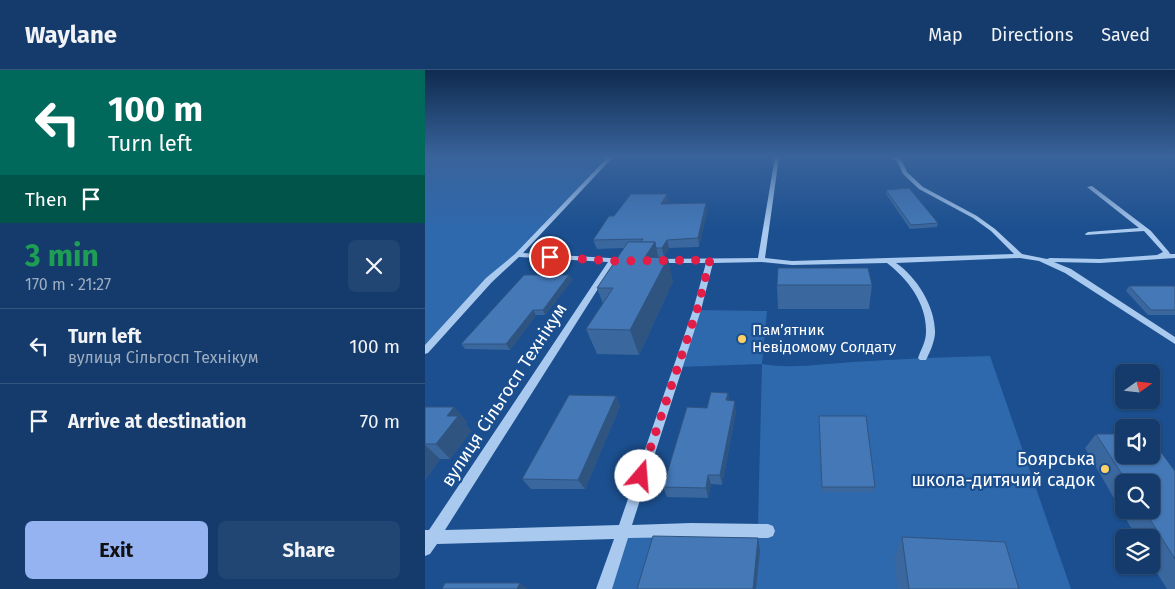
<!DOCTYPE html>
<html lang="en">
<head>
<meta charset="utf-8">
<style>
	:root { --surface:#143b6b; --page:#214673; --text:#f1f3f6; --muted:#9dadc1; --line:#33557e; --accent:#95b2f1 }
	body { margin:0; font-family:"Fira Sans",sans-serif; background:var(--page); color:var(--text); height:100vh; display:flex; flex-direction:column; font-size:19px; white-space:nowrap }
	* { box-sizing:border-box; margin:0 }
	p { font-size:16px; color:var(--muted) }
	.icon { flex:none; width:28px; height:28px; fill:none; stroke:currentColor; stroke-width:2; stroke-linecap:round; stroke-linejoin:round }
	.map { position:relative; flex:1; overflow:hidden }
	.sheet { display:flex; flex-direction:column; background:var(--surface); width:425px }
	.sheet>* { flex:none }
	.banner { background:#00695c; color:#fff; overflow:hidden }
	.needle { width:32px; rotate:75deg }
	.tools { position:absolute; left:690px; top:294px; display:grid; gap:10px }
	.tools a { display:grid; place-items:center; width:45px; height:45px; border-radius:8px; background:var(--surface); box-shadow:0 1px 4px #0004,0 0 0 1px var(--line); font-size:25px }
	.pin { position:absolute; display:grid; place-items:center; width:42px; height:42px; color:#fff; margin:-21px; border:2px solid #fff; border-radius:50%; box-shadow:0 1px 5px #0007 }
	.me { position:absolute; width:55px; margin:-28px; rotate:18deg; stroke-linejoin:round; filter:drop-shadow(0 0 4px #0008) }
	.turn { display:flex; align-items:center; gap:18px; height:105px; padding:0 25px; font-size:22px }
	.turn .icon { width:65px; height:65px; stroke-width:2.5 }
	.turn b { display:block; font-size:35px; line-height:42px }
	.then { display:flex; align-items:center; height:48px; padding:0 25px; background:#0003; gap:10px; font-size:19px }
	.round { display:grid; place-items:center; flex:none; width:52px; height:52px; border-radius:8px; background:var(--page) }
	.overview { display:flex; align-items:center; justify-content:space-between; height:85px; padding:0 25px }
	h1 { font-size:30px; font-weight:700; line-height:38px; color:#1e9e55 }
	.primary-button { display:flex; gap:10px; margin-top:auto; padding:10px 25px }
	.primary-button a { flex:1; height:58px; border-radius:8px; background:var(--accent); color:#111; font-size:20px; font-weight:700; line-height:58px; text-align:center }
	.primary-button a+a { background:var(--page); color:var(--text) }
	ul { padding:0; list-style:none }
	li { display:flex; align-items:center; gap:15px; height:75px; padding:0 25px; border-top:1px solid var(--line) }
	li div { flex:1 }
	li b { display:block; font-size:19px }
	li em { font-style:normal }
	header { display:flex; align-items:center; gap:30px; box-sizing:border-box; height:70px; padding:0 25px; background:var(--surface); border-bottom:1px solid var(--line) }
	header strong { font-size:24px }
	nav { display:flex; gap:28px; margin-inline-start:auto; font-size:18px }
	main { display:flex; flex:1; min-height:0 }
	.map>svg:first-child { display:block }
	.green { fill:#2e69ad }
	.lines { fill:none; stroke-linecap:round; stroke-linejoin:round }
	.minor { fill:#a9c9ee; fill-rule:evenodd }
	.wall { fill:#3a679d; fill-rule:evenodd }
	.shaded-wall { fill:#305480 }
	.building { fill:#4478b7; stroke:#305480 }
	.route { stroke:#e11d48; stroke-width:9; stroke-dasharray:0 16.2 }
	.poi-dot { fill:#ffd166; stroke:#1b4f8f; stroke-width:2 }
	.labels { text-anchor:middle; stroke-width:4.5; stroke-linejoin:round; paint-order:stroke }
	.poi-label { font-size:15px; fill:#fff; stroke:#1b4f8f; text-anchor:start }
	.near-street-label { font-size:18px; fill:#fff; stroke:#1b4f8f }
	.near-poi-label { font-size:18px; fill:#fff; stroke:#1b4f8f; text-anchor:end }
</style>
</head>
<body>
<header>
<strong>Waylane</strong>
<nav><a>Map</a><a>Directions</a><a>Saved</a></nav>
</header>
<main>
<section class="sheet">
<div class="banner">
<div class="turn"><svg class="icon" aria-label="left" viewBox="0 0 24 24"><path d="M17 20v-9H6M10 6l-5 5 5 5"/></svg><div><b>100 m</b>Turn left</div></div>
<div class="then">Then<svg class="icon" aria-label="arrive" viewBox="0 0 24 24"><path d="M6 21V4h12l-3 4 3 4H6"/></svg></div>
</div>
<div class="overview"><div><h1>3 min</h1><p>170 m · 21:27</p></div><a class="round"><svg class="icon" aria-label="close" viewBox="0 0 24 24"><path d="M6 6l12 12M18 6L6 18"/></svg></a></div>
<ul>
<li><svg class="icon" aria-label="left" viewBox="0 0 24 24"><path d="M17 20v-9H6M10 6l-5 5 5 5"/></svg><div><b>Turn left</b><p>вулиця Сільгосп Технікум</p></div><em>100 m</em></li>
<li><svg class="icon" aria-label="arrive" viewBox="0 0 24 24"><path d="M6 21V4h12l-3 4 3 4H6"/></svg><div><b>Arrive at destination</b></div><em>70 m</em></li>
</ul>
<div class="primary-button"><a>Exit</a><a>Share</a></div>
</section>
<div class="map">
<svg width="750" height="519" viewBox="0 0 750 519">
	<rect width="100%" height="100%" fill="#1b4f8f"/>
	<g class="green">
		<polygon points="0,87 186,87 0,282"/>
		<path d="M 272,240 L 342,241 L 337,294 C 368,299 397,294 428,292 C 473,289 519,287 565,286 L 646,519 L 179,519 L 197,463 L 333,455 L 337,294 L 252,297 Z"/>
	</g>
	<g class="lines">
		<path class="minor" d="M 183,87 L 188,87 L 98,183 L 202,189 L 206,191 L 202,193 L 190,192 L 20,460 L 194,455 L 268,240 L 281,193 L 232,193 L 228,191 L 232,189 L 333,188 L 350,87 L 354,87 L 340,188 L 367,191 L 589,184 L 566,161 L 548,148 L 494,119 L 478,104 L 473,93 L 467,87 L 472,87 L 477,91 L 482,102 L 498,117 L 552,146 L 570,159 L 597,184 L 622,189 L 625,188 L 675,189 L 732,185 L 738,182 L 719,161 L 661,165 L 660,164 L 663,162 L 714,158 L 662,117 L 667,116 L 726,161 L 744,182 L 745,184 L 750,184 L 750,188 L 675,193 L 629,192 L 646,199 L 750,267 L 750,274 L 640,203 L 614,191 L 595,188 L 471,193 C 492,207 511,238 510,264 C 509,273 505,282 501,290 L 495,290 L 493,288 C 496,279 501,272 501,262 C 502,234 483,209 462,193 L 367,195 L 336,192 L 288,193 L 276,240 L 207,455 L 266,453 L 343,454 L 348,456 L 350,461 L 348,466 L 343,468 L 266,467 L 203,468 L 187,519 L 171,519 L 189,469 L 12,474 L 5,484 L 0,486 L 0,460 L 4,460 L 183,192 L 94,187 L 67,212 L 3,283 L 0,284 L 0,275 L 61,208 L 90,184 Z"/>
	</g>
	<g class="wall">
		<polygon points="461,120 513,153 512,157 485,159 461,124"/>
		<polygon points="244,131 242,134 282,141 274,177 244,178 239,187 233,187 248,211 214,285 172,284 161,259 178,234 172,218 199,178 172,179 168,170 189,146"/>
		<polygon points="144,205 147,210 120,245 111,245 85,280 40,279 36,274"/>
		<polygon points="352,215 447,215 444,239 353,239"/>
		<polygon points="704,216 750,216 750,245 723,245 701,221"/>
		<polygon points="303,323 304,331 311,341 297,415 286,414 283,428 242,427 238,417 282,338"/>
		<polygon points="191,326 195,336 160,419 106,419 97,409"/>
		<polygon points="0,337 29,337 42,352 40,354 46,361 25,389 15,389 0,410"/>
		<polygon points="394,346 450,417 449,422 396,422"/>
		<path d="M 671,364 L 750,401 L 750,519 L 742,519 L 726,493 L 726,468 L 712,468 L 660,378 ZM 699,412 L 726,412 L 726,440 L 699,440 Z"/>
		<polygon points="477,467 594,519 473,519 469,488"/>
	</g>
	<g class="shaded-wall">
		<polygon points="242,124 244,131 238,142 236,134"/>
		<polygon points="281,133 282,141 274,177 273,168"/>
		<polygon points="242,170 244,178 239,187 237,178"/>
		<polygon points="230,172 235,194 220,187"/>
		<polygon points="243,188 248,211 214,285 205,260"/>
		<polygon points="144,205 147,210 120,245 118,240"/>
		<polygon points="108,240 111,245 85,280 81,274"/>
		<polygon points="303,323 305,333 301,330"/>
		<polygon points="191,326 195,336 160,419 153,410"/>
		<polygon points="310,331 311,341 297,415 295,405"/>
		<polygon points="29,337 42,352 40,354 46,361 25,389 11,374 22,346"/>
		<polygon points="0,375 15,389 0,410"/>
		<polygon points="283,405 286,414 283,428 281,418"/>
		<polygon points="333,468 335,481 331,519 328,519"/>
		<polygon points="95,513 103,519 92,519"/>
	</g>
	<g class="building">
		<polygon points="484,118 513,153 486,155 461,120"/>
		<polygon points="206,124 242,124 236,134 281,133 273,168 242,170 237,178 231,178 230,172 216,172 218,169 168,170 184,146 189,146"/>
		<polygon points="203,172 230,172 220,187 243,188 205,260 161,259 188,218 172,218"/>
		<polygon points="353,198 443,198 447,215 352,215"/>
		<polygon points="99,205 144,205 118,240 108,240 81,274 36,274"/>
		<polygon points="704,216 750,216 750,240 726,240"/>
		<polygon points="286,322 303,323 301,330 310,331 295,405 283,405 281,418 238,417 262,337 282,338"/>
		<polygon points="144,325 191,326 153,410 97,409"/>
		<polygon points="0,337 29,337 22,346 33,346 11,374 0,374"/>
		<polygon points="394,346 441,346 450,417 397,417"/>
		<polygon points="671,364 699,364 699,385 726,385 726,369 750,401 750,489 719,440 726,440 726,412 702,412"/>
		<polygon points="228,466 333,468 328,519 212,519"/>
		<polygon points="477,467 580,472 594,519 484,519"/>
		<polygon points="20,513 95,513 92,519 17,519"/>
	</g>
	<linearGradient id="sky" x2="0" y2="1"><stop stop-color="#0f2b4f"/><stop offset="0.54" stop-color="#39639b"/><stop offset="1" stop-color="#39639b" stop-opacity="0"/></linearGradient>
	<rect width="750" height="160" fill="url(#sky)"/>
	<g class="lines">
		<polyline class="route" points="125,187 188,191 285,190 272,240 216,406"/>
	</g>
	<g class="poi-dot">
		<circle cx="317" cy="269" r="5"/>
		<circle cx="680" cy="399" r="5"/>
	</g>
	<g class="labels">
		<g class="poi-label">
			<text x="327" y="265">Пам’ятник<tspan x="327" dy="17">Невідомому Солдату</tspan></text>
		</g>
		<g class="near-street-label">
			<text transform="translate(79 325) rotate(-57)" y="6">вулиця Сільгосп Технікум</text>
		</g>
		<g class="near-poi-label">
			<text x="670" y="395">Боярська<tspan x="670" dy="21">школа-дитячий садок</tspan></text>
		</g>
	</g>
</svg>
<div class="tools">
<a><svg class="needle" viewBox="-14 -14 28 28"><path d="M0-13l5 13h-10z" fill="#e53935"/><path d="M0 13l5-13h-10z" fill="#9dadc1"/></svg></a>
<a><svg class="icon" aria-label="sound" viewBox="0 0 24 24"><path d="M4 9h4l5-4v14l-5-4H4zM17 9q2 3 0 6"/></svg></a>
<a><svg class="icon" aria-label="search" viewBox="0 0 24 24"><circle cx="10" cy="10" r="6"/><path d="M15 15l6 6"/></svg></a>
<a><svg class="icon" aria-label="layers" viewBox="0 0 24 24"><path d="M12 4l9 5-9 5-9-5zM3 14l9 5 9-5"/></svg></a>
</div>
<div class="pin" style="left:125px;top:187px;background:#d93025"><svg class="icon" aria-label="arrive" viewBox="0 0 24 24"><path d="M6 21V4h12l-3 4 3 4H6"/></svg></div>
<svg class="me" style="left:216px;top:406px" viewBox="-20 -20 40 40"><circle r="19" fill="#fff"/><path d="M0-13L10 11 0 6-10 11z" fill="#e11d48"/></svg>
</div>
</main>
</body>
</html>
